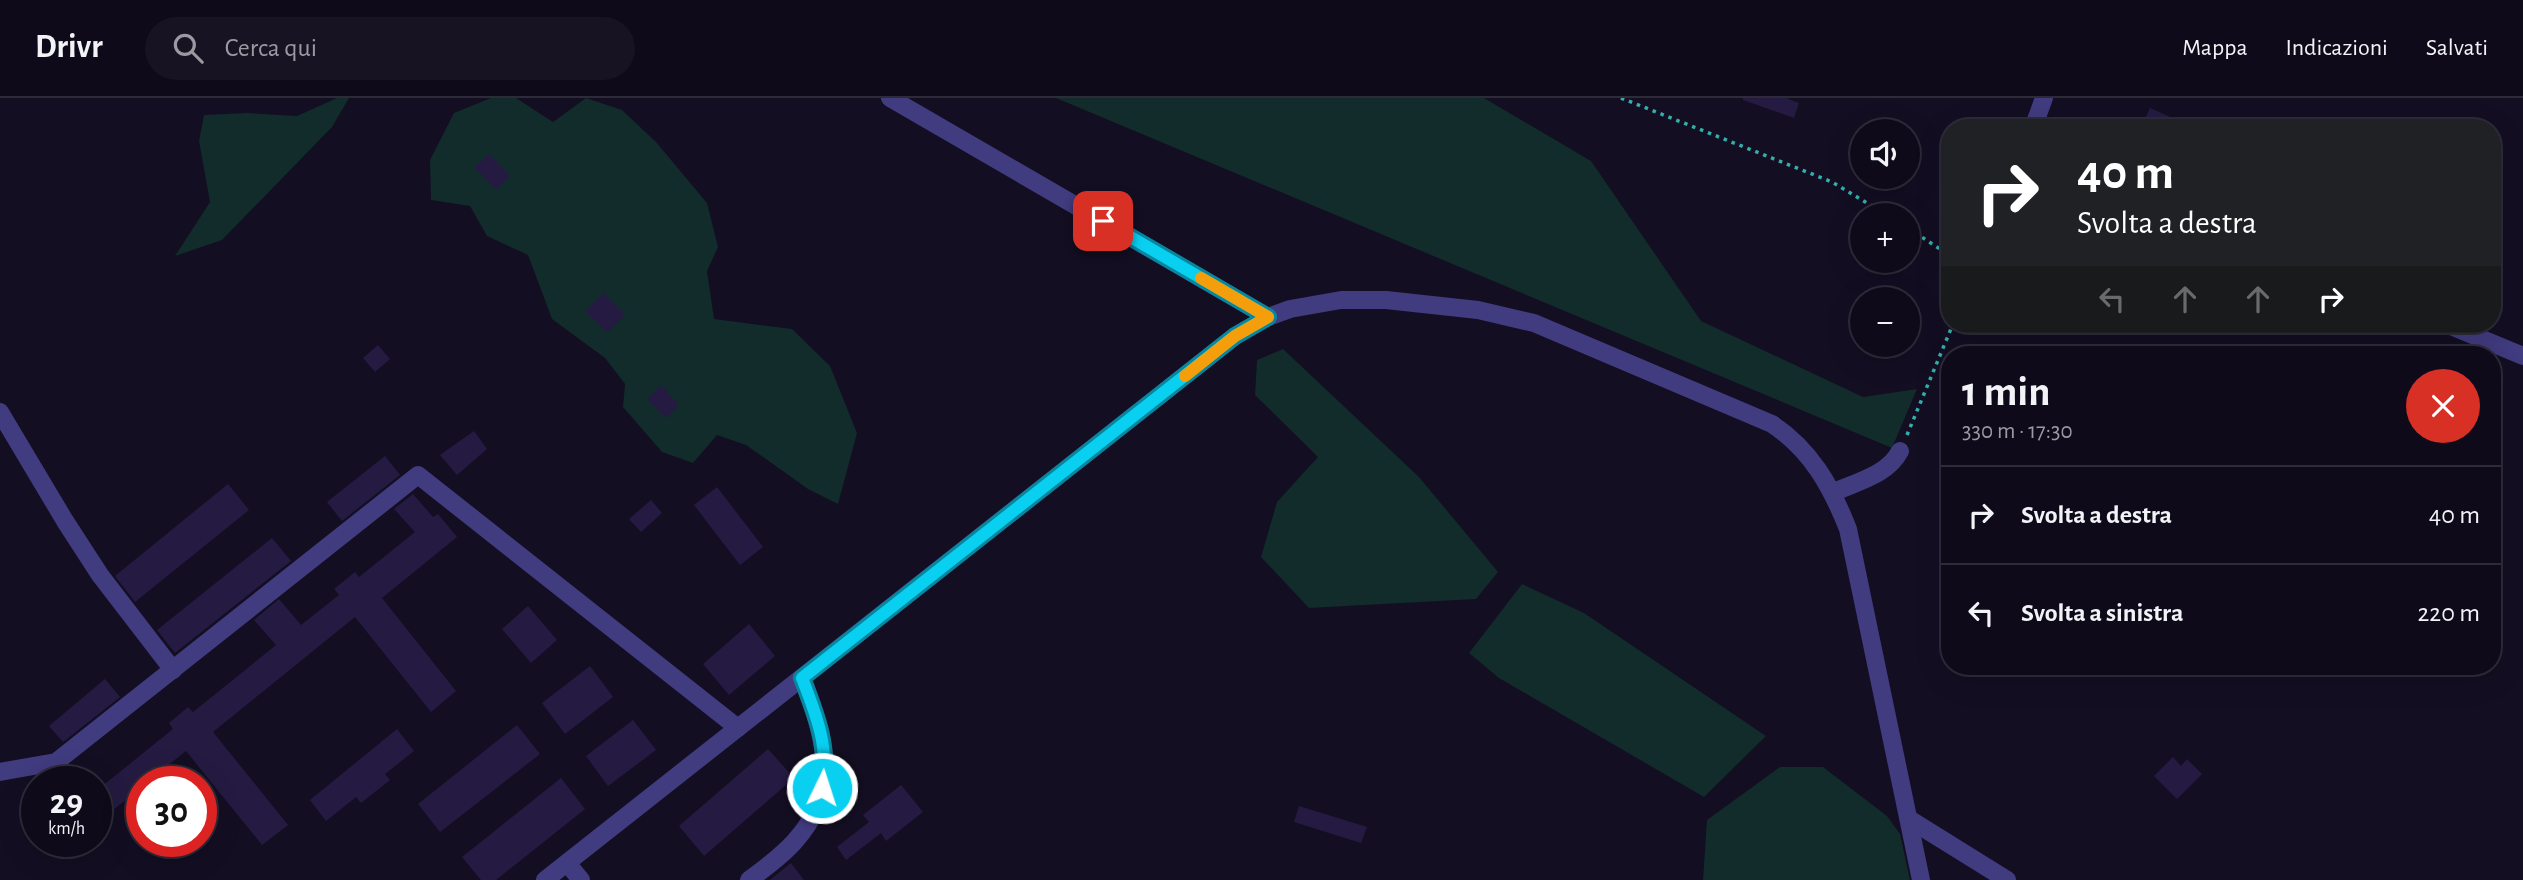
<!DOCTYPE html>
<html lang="it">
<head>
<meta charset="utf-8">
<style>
	:root { --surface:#0e0a1a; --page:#171323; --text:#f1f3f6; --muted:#9b9aa2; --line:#2e2b39 }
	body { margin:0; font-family:"Alegreya Sans",sans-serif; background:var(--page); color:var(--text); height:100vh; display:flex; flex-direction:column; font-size:26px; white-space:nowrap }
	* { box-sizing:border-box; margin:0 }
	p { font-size:23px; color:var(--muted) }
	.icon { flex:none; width:38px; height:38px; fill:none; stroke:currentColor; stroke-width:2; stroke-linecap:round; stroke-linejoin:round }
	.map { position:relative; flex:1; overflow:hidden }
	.side { position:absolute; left:1941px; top:248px; width:560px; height:329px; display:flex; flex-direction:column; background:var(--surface); border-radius:28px; box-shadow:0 7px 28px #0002,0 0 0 2px var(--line) }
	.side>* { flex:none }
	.hud { position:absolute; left:1941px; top:21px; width:560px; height:214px; border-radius:28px; box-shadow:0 7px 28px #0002,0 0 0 2px var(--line); background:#202124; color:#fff; overflow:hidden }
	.tools { position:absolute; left:1850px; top:21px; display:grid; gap:14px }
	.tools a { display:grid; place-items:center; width:70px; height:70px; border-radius:50%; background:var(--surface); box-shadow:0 7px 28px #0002,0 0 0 2px var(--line); font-size:35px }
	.speed { position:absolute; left:21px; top:668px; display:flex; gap:14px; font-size:35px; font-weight:700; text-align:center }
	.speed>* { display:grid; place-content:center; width:91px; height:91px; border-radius:50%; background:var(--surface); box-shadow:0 7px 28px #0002,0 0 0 2px var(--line); line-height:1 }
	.speed small { font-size:18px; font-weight:400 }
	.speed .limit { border:10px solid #d22; background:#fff; color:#111 }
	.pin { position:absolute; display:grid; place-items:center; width:60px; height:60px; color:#fff; margin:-30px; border-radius:14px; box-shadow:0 4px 10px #0006 }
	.me { position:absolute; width:77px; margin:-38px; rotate:4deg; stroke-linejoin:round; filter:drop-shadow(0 0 5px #0008) }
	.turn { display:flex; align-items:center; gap:24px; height:147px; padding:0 21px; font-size:32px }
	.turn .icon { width:91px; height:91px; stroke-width:2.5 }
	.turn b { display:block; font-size:49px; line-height:60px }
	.lanes { display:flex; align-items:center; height:66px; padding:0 21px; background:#0003; justify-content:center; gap:35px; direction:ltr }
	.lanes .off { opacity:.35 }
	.round { display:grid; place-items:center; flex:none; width:74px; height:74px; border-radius:37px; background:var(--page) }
	.overview { display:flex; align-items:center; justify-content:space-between; height:119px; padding:0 21px }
	h1 { font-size:42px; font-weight:700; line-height:52px }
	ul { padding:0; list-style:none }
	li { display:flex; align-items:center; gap:21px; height:98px; padding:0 21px; border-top:2px solid var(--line) }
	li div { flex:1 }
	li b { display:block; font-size:26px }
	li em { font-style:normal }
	header { display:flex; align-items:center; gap:42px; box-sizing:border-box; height:98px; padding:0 35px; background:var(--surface); border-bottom:2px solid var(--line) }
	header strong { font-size:33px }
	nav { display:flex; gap:38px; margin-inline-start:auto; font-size:24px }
	.search { width:490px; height:63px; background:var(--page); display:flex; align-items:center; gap:18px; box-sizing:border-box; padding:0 24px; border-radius:38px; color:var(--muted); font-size:26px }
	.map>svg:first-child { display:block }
	.green { fill:#122b2b }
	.building { fill:#251b42 }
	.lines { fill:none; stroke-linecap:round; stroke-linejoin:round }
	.path { stroke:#33afad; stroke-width:3.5; stroke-dasharray:3.5 5; stroke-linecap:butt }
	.minor { stroke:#413b7f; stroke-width:18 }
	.route-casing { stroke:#06879d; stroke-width:18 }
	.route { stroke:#09cff1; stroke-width:12 }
	.slow { stroke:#f59e0b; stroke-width:12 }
</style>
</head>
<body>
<header>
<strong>Drivr</strong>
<div class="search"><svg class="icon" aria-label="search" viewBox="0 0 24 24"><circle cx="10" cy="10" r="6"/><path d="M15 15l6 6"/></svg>Cerca qui</div>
<nav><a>Mappa</a><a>Indicazioni</a><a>Salvati</a></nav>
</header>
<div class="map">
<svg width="2523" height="782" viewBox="0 0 2523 782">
	<rect width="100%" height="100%" fill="#130e22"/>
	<g class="green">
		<polygon points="337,0 349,0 332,29 222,142 175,158 210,104 199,43 204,17 247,15 297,18"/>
		<polygon points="491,0 516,0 553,24 586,0 622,12 656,44 707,105 718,149 707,173 714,221 792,231 830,268 857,335 838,406 808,391 746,347 717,337 693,365 662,354 623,309 625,286 605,260 552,221 528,157 487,138 470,108 431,102 430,62 454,15"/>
		<polygon points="1056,0 1484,0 1591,63 1701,223 1863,299 1917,291 1892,350"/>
		<polygon points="1283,251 1419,379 1498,474 1476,501 1309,510 1261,459 1277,404 1318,359 1255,297 1257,262"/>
		<polygon points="1522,486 1584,515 1766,638 1704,699 1499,580 1469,555"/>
		<polygon points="1780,669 1823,669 1887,718 1900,736 1910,782 1703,782 1707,722"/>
	</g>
	<g class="building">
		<polygon points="1743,0 1786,0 1799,5 1794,20 1743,2"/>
		<polygon points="2150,10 2195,30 2141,30"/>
		<polygon points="489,56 510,78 496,92 474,70"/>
		<polygon points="604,195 625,217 607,235 585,213"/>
		<polygon points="378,247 390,261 375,274 363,260"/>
		<polygon points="661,287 679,307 666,320 647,301"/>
		<polygon points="474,333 487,351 457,377 440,357"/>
		<polygon points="385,358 400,377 342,423 327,404"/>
		<polygon points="228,386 249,412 135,504 115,478"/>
		<polygon points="717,389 763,449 740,467 694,407"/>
		<polygon points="413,396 433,419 438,416 457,439 382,500 456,593 431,614 355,519 213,634 288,727 262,747 186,653 147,684 142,684 142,689 107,717 96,704 96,693 173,631 169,625 188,609 193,614 276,547 254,522 279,501 301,527 339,497 334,491 355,474 359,479 415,434 394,411"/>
		<polygon points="651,402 662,415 641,434 629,421"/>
		<polygon points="272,440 291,463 175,555 157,532"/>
		<polygon points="528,508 557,542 531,565 502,531"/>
		<polygon points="749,526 775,558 729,597 703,566"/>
		<polygon points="590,568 613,599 565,636 542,605"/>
		<polygon points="105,581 120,599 63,644 49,628"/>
		<polygon points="633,622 656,652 608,688 586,658"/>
		<polygon points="517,627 540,656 440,734 418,706"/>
		<polygon points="397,631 414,653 385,676 390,682 361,705 356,699 326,723 310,702"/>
		<polygon points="768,651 794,680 704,758 679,728"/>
		<polygon points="2173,659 2181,668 2187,661 2202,676 2177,701 2154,678"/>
		<polygon points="561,680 585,711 496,782 481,782 462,759"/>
		<polygon points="901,687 923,714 886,743 881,735 846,762 837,749 869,724 863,717"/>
		<polygon points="1299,708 1367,729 1361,745 1294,724"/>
		<polygon points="791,765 804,782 770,782"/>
	</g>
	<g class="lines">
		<g class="path">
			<polyline points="1621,0 1832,84 1887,117"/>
			<polyline points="1908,130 1946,155 1950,160"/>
			<polyline points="1907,337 1953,226"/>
		</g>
		<g class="minor">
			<polyline points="890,0 1268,219"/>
			<polyline points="2033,30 2044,0"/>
			<polyline points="2446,226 2523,258"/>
			<polyline points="0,314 65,423 100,477 173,572"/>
			<path d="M 1832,395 C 1856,384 1888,377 1900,353"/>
			<polyline points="0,674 56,664 418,377 738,630"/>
			<polyline points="1909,721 2007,782"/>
			<polyline points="567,765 581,782"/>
			<path d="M 545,782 L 1235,238 L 1268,219 L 1290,211 L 1341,202 L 1386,202 L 1478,212 L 1534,225 L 1772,326 C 1811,352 1831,388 1848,431 L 1921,782"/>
			<path d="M 749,782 C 765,770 782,758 795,743 C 842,691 824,637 802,580"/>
		</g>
	</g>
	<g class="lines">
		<defs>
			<path id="route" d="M 822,690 C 830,651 816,616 802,580 L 1235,238 L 1268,219 L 1103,123"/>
		</defs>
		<use href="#route" class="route-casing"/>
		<use href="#route" class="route"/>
		<polyline class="slow" points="1185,278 1235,238 1268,219 1201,180"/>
	</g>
</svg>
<div class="tools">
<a><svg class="icon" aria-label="sound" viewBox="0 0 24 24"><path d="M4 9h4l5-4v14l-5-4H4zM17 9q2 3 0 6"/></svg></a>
<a>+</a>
<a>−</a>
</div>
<div class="speed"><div>29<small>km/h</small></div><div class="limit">30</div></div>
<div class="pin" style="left:1103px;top:123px;background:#d93025"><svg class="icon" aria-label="arrive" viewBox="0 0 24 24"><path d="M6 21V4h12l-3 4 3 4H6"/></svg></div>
<svg class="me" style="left:822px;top:690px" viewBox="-20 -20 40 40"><circle r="17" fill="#09cff1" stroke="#fff" stroke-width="3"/><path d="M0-11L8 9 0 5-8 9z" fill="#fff"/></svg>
<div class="hud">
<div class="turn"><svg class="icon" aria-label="right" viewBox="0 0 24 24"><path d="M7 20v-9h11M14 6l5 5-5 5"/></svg><div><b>40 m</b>Svolta a destra</div></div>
<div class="lanes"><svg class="icon off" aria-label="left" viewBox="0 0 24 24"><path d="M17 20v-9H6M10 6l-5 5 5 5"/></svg><svg class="icon off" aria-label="ahead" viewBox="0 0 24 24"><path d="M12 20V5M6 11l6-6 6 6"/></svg><svg class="icon off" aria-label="ahead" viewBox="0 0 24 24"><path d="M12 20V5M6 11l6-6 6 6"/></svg><svg class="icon" aria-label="right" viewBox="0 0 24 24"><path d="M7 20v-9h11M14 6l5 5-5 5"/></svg></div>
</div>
<section class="side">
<div class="overview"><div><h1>1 min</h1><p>330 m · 17:30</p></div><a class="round" style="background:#d93025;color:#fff"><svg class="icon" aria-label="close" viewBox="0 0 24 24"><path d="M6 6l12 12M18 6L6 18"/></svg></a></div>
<ul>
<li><svg class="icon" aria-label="right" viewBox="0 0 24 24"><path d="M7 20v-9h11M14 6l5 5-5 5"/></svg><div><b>Svolta a destra</b></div><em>40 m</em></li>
<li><svg class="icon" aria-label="left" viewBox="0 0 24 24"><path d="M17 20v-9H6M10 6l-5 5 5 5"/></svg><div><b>Svolta a sinistra</b></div><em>220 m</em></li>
</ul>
</section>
</div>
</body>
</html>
